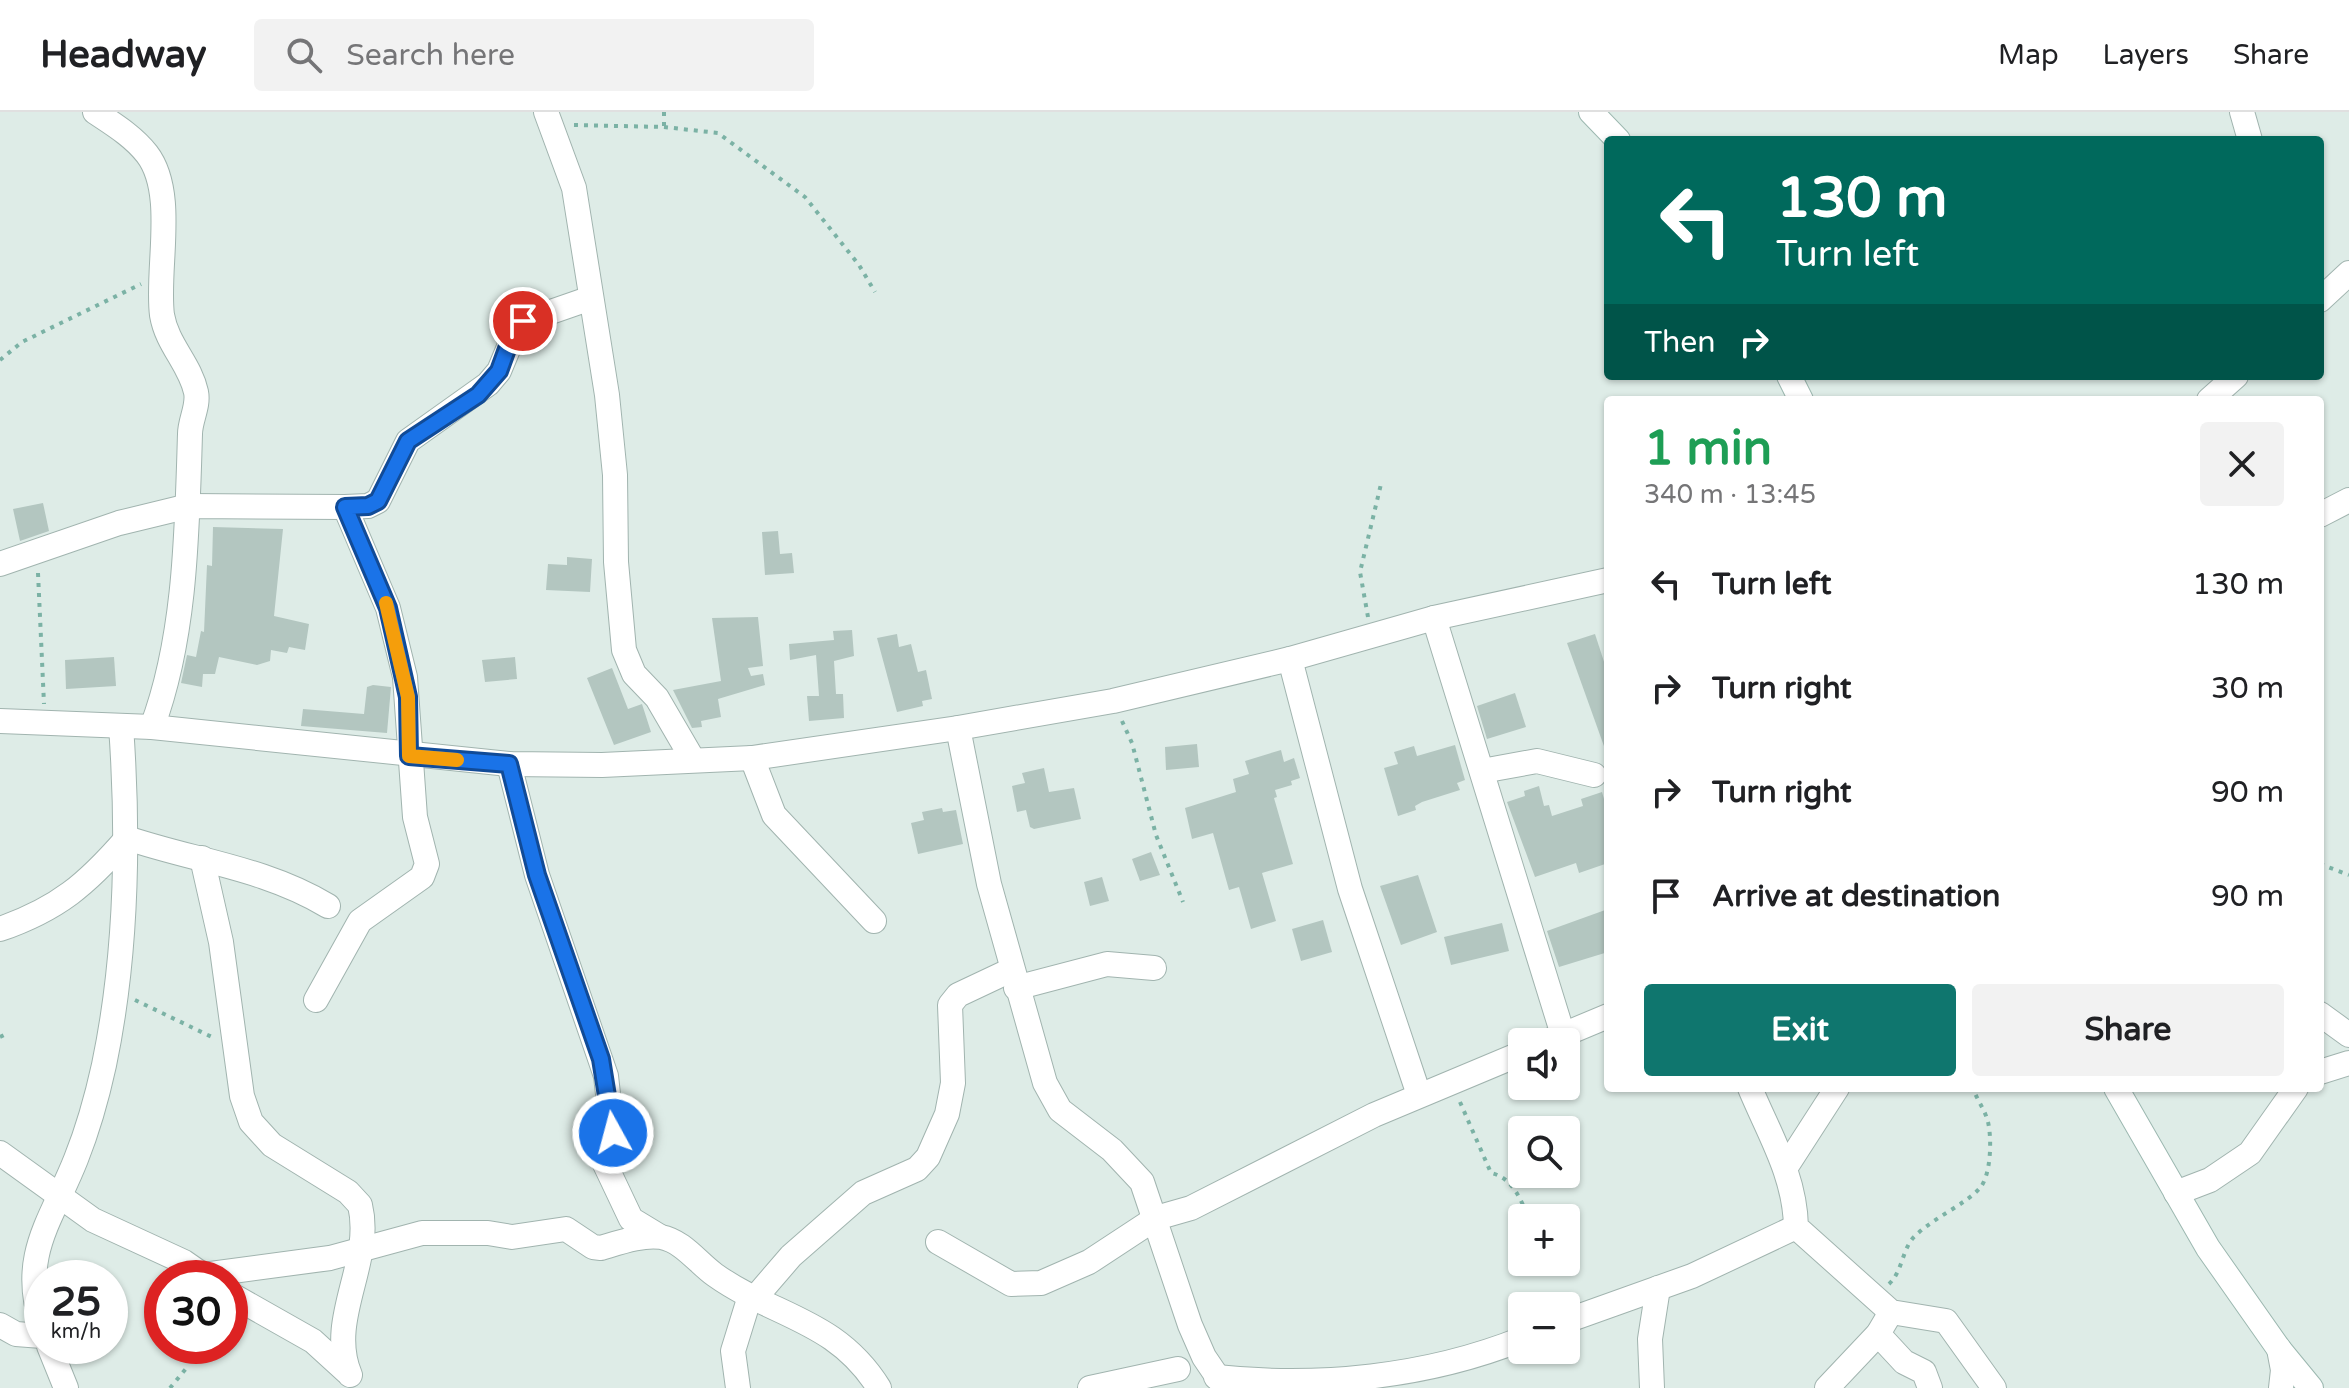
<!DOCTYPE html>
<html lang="en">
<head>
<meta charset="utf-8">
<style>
	:root { --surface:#fff; --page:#f2f2f2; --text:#202124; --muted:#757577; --line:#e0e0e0; --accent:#0f766e }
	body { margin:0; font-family:"Varela Round",sans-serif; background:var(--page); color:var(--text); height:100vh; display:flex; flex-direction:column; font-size:30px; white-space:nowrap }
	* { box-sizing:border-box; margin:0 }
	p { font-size:26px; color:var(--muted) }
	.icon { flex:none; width:44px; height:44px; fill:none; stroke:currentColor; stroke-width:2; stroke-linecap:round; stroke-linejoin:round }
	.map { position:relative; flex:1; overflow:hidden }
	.drawer { position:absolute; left:1604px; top:284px; width:720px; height:696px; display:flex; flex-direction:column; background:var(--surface); border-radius:8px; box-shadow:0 2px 6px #0004 }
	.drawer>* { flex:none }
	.hud { position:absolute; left:1604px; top:24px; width:720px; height:244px; border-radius:8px; box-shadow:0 2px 6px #0004; background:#00695c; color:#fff; overflow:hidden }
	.fabs { position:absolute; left:1508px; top:916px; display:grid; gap:16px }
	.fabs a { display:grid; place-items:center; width:72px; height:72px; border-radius:8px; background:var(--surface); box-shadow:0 2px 6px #0004; font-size:40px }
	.speed { position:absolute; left:24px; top:1148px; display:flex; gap:16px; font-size:40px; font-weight:700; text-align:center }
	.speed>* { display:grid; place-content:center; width:104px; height:104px; border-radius:50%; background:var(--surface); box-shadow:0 2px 6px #0004; line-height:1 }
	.speed small { font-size:20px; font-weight:400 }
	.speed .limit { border:12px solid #d22; background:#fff; color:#111 }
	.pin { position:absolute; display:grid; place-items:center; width:68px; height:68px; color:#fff; margin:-34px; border:4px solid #fff; border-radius:50%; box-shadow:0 2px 8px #0007 }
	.me { position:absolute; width:88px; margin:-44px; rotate:353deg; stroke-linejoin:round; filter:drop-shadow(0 0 6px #0008) }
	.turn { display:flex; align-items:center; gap:28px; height:168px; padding:0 40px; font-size:36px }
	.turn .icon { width:104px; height:104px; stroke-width:2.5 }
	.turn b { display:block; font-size:56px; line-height:68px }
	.then { display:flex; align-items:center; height:76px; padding:0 40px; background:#0003; gap:16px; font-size:30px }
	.round { display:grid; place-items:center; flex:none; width:84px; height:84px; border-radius:8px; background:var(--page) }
	.overview { display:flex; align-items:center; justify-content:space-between; height:136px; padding:0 40px }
	h1 { font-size:48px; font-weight:800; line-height:60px; color:#1e9e55 }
	.primary-button { display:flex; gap:16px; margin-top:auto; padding:16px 40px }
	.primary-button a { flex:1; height:92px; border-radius:8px; background:var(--accent); color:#fff; font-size:32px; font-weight:800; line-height:92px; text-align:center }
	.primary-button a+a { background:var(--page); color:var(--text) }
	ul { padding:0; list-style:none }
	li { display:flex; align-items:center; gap:24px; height:104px; padding:0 40px }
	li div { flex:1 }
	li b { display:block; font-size:30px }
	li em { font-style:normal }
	header { display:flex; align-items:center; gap:48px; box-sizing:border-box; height:112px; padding:0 40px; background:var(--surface); border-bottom:2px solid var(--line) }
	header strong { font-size:38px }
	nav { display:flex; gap:44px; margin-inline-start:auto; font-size:28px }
	.search { width:560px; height:72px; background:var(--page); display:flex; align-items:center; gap:20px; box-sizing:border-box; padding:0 28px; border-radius:8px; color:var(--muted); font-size:30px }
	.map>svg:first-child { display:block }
	.building { fill:#b3c6c0 }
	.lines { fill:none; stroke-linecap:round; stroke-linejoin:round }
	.street-casing { stroke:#a1b4af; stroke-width:26 }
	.secondary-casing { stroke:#9cb8b0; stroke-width:26 }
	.path { stroke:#7bb2a5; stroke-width:4; stroke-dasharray:4 6; stroke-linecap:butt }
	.street { stroke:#fff; stroke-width:24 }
	.secondary { stroke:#fff; stroke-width:24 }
	.route-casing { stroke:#114b97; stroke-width:20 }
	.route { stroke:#1a73e8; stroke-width:14 }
	.slow { stroke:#f59e0b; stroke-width:14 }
</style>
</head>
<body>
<header>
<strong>Headway</strong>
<div class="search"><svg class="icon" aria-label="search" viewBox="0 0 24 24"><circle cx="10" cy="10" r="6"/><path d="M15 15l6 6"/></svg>Search here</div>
<nav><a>Map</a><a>Layers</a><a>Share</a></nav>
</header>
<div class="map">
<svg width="2349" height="1276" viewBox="0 0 2349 1276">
	<rect width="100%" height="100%" fill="#deece7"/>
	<g class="building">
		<polygon points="43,391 49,419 20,429 13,397"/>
		<polygon points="213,415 283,417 274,504 309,512 305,538 289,535 287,541 271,538 270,549 257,553 219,545 215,562 203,562 202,575 181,571 187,543 196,545 201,519 204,520 207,453 212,454"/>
		<polygon points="778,419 780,442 792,441 794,461 765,463 762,420"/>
		<polygon points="567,445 592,447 590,480 546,478 548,452 567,453"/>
		<polygon points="758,505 763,554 748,556 751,564 763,562 765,573 718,587 721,605 701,609 702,615 692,616 673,578 721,569 712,506"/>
		<polygon points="852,518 854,544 834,549 836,582 843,582 844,606 809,609 807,584 819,584 816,543 790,548 789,532 834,528 833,519"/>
		<polygon points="897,522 899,535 911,532 918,560 926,558 932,587 922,589 923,594 897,600 877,526"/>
		<polygon points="1595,522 1608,562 1608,636 1605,637 1567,531"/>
		<polygon points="114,545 116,574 66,577 65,548"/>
		<polygon points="515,545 517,567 485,570 482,548"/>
		<polygon points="612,556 628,597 642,592 651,620 614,633 587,566"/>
		<polygon points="373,573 391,575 387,621 301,614 303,597 364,602 367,575"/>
		<polygon points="1515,581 1526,615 1487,627 1477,594"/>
		<polygon points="1197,632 1199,655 1166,658 1165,635"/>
		<polygon points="1455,633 1465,668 1457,671 1460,678 1422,690 1415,694 1416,698 1398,704 1384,656 1398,652 1394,640 1414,634 1417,644"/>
		<polygon points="1281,638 1284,650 1294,646 1300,666 1291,669 1292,673 1275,678 1277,685 1274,686 1293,752 1262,761 1276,809 1251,817 1239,775 1229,778 1213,721 1192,727 1185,696 1236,680 1233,667 1249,662 1245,649"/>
		<polygon points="1044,656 1049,680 1074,676 1081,707 1034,717 1030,715 1026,698 1017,700 1012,674 1025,671 1022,661"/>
		<polygon points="1539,674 1544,694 1549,693 1552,704 1583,694 1581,687 1602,680 1604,687 1608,686 1608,751 1579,761 1576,751 1535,765 1507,690 1525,684 1524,679"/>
		<polygon points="942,696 943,700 956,698 963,732 918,742 911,711 924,708 922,700"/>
		<polygon points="1151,740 1160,763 1140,769 1132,747"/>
		<polygon points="1418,763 1437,820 1401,833 1380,774"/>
		<polygon points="1102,765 1109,789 1090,794 1084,770"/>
		<polygon points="1608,797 1608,840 1559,855 1547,819"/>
		<polygon points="1323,808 1332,840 1301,849 1292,817"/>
		<polygon points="1502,811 1509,839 1451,853 1444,825"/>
	</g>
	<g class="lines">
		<defs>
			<g id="street">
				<path d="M 95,0 C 113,12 133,24 147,42 C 177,81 156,157 162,203 C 167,233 190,252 196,280 C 199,294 190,308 190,322 C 187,417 186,525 152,615"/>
				<polyline points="546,0 574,76 607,283 615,363 616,450 624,538 634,562 657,586 692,646"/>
				<polyline points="2242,0 2250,28"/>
				<polyline points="2320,188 2349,161"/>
				<polyline points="2209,288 2236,264"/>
				<polyline points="345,395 368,394 378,389 408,329 488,272 499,259 519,211 591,186"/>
				<polyline points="2320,403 2349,388"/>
				<polyline points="0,452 119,411 189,394 345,395 388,496 405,565 415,705 427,752 422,765 360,809 316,888"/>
				<polyline points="1434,506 1563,923"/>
				<polyline points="1290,547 1350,777 1419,983"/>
				<polyline points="0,609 152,615 509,652 602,653 752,646 958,616 1113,589 1290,547 1434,506 1608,468"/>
				<polyline points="958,616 989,772 1045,971 1060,998 1112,1038 1142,1070 1190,1213 1204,1245 1225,1276"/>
				<polyline points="752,646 774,703 874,809"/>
				<polyline points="509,652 537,763 606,964 613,1027 604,1042 604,1050 631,1107 659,1124"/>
				<polyline points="1482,659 1537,649 1594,663"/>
				<path d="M 202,746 L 221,830 L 242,984 L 251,1010 L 272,1033 L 348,1080 L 360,1093 C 374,1151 326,1207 350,1263"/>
				<path d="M 0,817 C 58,797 87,772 127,726 C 195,749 265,756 328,794"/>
				<polyline points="1016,876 1107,852 1154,856"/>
				<polyline points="2320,902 2349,923"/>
				<polyline points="1546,930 1608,904"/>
				<polyline points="2320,960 2349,951"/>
				<path d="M 1750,976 C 1769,1022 1795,1063 1796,1115 L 1891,1200 L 1946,1209 L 1994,1276"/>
				<polyline points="0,1041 93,1108 184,1150 207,1166"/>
				<polyline points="1786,1055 1837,976"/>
				<polyline points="2176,1081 2210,1068 2250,1041 2296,976"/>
				<polyline points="938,1130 1011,1172 1041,1171 1089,1150 1156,1106 1191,1096 1374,1003 1522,941"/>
				<path d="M 203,1163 L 330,1146 L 422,1121 L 488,1121 L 512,1125 L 566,1117 L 593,1135 L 601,1136 C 618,1131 643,1122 661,1125 C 683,1129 698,1151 715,1163 C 774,1205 836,1207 879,1276"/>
				<polyline points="230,1182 313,1229 347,1260"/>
				<polyline points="754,1187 791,1144 863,1081 917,1057 928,1045 947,1002 953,971 950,893 958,883 1011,858"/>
				<polyline points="1566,1209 1692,1164 1796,1115"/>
				<polyline points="0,1213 16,1222 42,1224"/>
				<path d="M 42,1213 C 19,1143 52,1108 76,1047 C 88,1017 97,985 104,953 C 127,843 129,726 121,614"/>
				<polyline points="1878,1222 1904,1250 1924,1260 1930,1276"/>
				<polyline points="49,1234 66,1276"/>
				<polyline points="2279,1237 2283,1258 2281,1276"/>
				<path d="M 1216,1265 C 1318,1276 1427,1265 1522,1227"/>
				<polyline points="738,1276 733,1239 750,1184"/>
				<polyline points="1090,1276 1178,1257"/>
				<polyline points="1652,1276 1650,1227 1658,1176"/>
				<polyline points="1827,1276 1878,1222 1891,1200"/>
			</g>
			<g id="secondary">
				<polyline points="1591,0 1618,28"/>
				<polyline points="1789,264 1801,288"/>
				<polyline points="2116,976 2208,1136 2279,1237 2311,1276"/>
			</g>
		</defs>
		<use href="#street" class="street-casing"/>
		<use href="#secondary" class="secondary-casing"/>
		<g class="path">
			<polyline points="664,0 664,15"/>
			<polyline points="574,13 664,15 718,21 805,85 859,153 875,180"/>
			<polyline points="0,248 22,230 141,172"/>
			<polyline points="38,461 44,592"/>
			<polyline points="1368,505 1360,460 1381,372"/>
			<polyline points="1122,609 1132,631 1156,723 1183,790"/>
			<polyline points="2320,752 2349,763"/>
			<polyline points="135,888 214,926"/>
			<polyline points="0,925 4,923"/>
			<path d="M 1460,990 L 1491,1061 C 1513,1066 1520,1087 1529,1106"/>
			<path d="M 1889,1172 C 1903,1159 1902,1136 1915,1124 C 1933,1106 1966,1092 1980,1076 C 1991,1063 1992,1027 1988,1010 C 1985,998 1977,988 1973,976"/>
			<polyline points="170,1276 189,1253"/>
		</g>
		<use href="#street" class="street"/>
		<use href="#secondary" class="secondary"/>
	</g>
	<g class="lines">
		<defs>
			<polyline id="route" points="523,209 515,215 499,259 478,283 408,329 378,389 368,394 345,395 388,496 408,585 409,644 509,652 537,763 601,947 613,1021"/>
		</defs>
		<use href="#route" class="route-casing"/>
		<use href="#route" class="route"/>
		<polyline class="slow" points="386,491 408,585 409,644 457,648"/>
	</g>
</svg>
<div class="fabs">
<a><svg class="icon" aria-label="sound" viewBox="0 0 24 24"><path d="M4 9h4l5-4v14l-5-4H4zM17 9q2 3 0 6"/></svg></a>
<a><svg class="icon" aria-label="search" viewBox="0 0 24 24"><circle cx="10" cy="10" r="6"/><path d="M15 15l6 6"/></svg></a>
<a>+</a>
<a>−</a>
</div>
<div class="speed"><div>25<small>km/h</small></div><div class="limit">30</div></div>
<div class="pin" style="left:523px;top:209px;background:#d93025"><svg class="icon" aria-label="arrive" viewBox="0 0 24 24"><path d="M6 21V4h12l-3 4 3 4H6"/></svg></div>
<svg class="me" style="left:613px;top:1021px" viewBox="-20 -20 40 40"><circle r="17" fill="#1a73e8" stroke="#fff" stroke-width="3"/><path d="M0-11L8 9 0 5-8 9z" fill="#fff"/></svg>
<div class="hud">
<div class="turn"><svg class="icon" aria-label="left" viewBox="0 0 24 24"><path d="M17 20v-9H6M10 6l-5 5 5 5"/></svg><div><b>130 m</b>Turn left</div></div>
<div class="then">Then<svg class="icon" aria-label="right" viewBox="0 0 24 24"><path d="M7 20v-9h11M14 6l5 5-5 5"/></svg></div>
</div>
<section class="drawer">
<div class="overview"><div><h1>1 min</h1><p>340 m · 13:45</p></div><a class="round"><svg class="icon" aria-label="close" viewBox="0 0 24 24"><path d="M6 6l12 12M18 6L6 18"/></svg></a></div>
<ul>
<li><svg class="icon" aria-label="left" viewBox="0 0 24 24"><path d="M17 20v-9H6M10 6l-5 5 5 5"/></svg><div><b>Turn left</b></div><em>130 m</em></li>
<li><svg class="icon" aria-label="right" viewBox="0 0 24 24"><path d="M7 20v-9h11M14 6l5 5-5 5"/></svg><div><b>Turn right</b></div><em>30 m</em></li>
<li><svg class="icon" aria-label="right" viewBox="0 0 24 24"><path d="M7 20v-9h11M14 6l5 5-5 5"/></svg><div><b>Turn right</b></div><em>90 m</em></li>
<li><svg class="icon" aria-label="arrive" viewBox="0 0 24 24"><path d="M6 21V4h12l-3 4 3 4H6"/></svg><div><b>Arrive at destination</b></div><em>90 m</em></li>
</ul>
<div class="primary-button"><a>Exit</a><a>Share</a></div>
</section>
</div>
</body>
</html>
